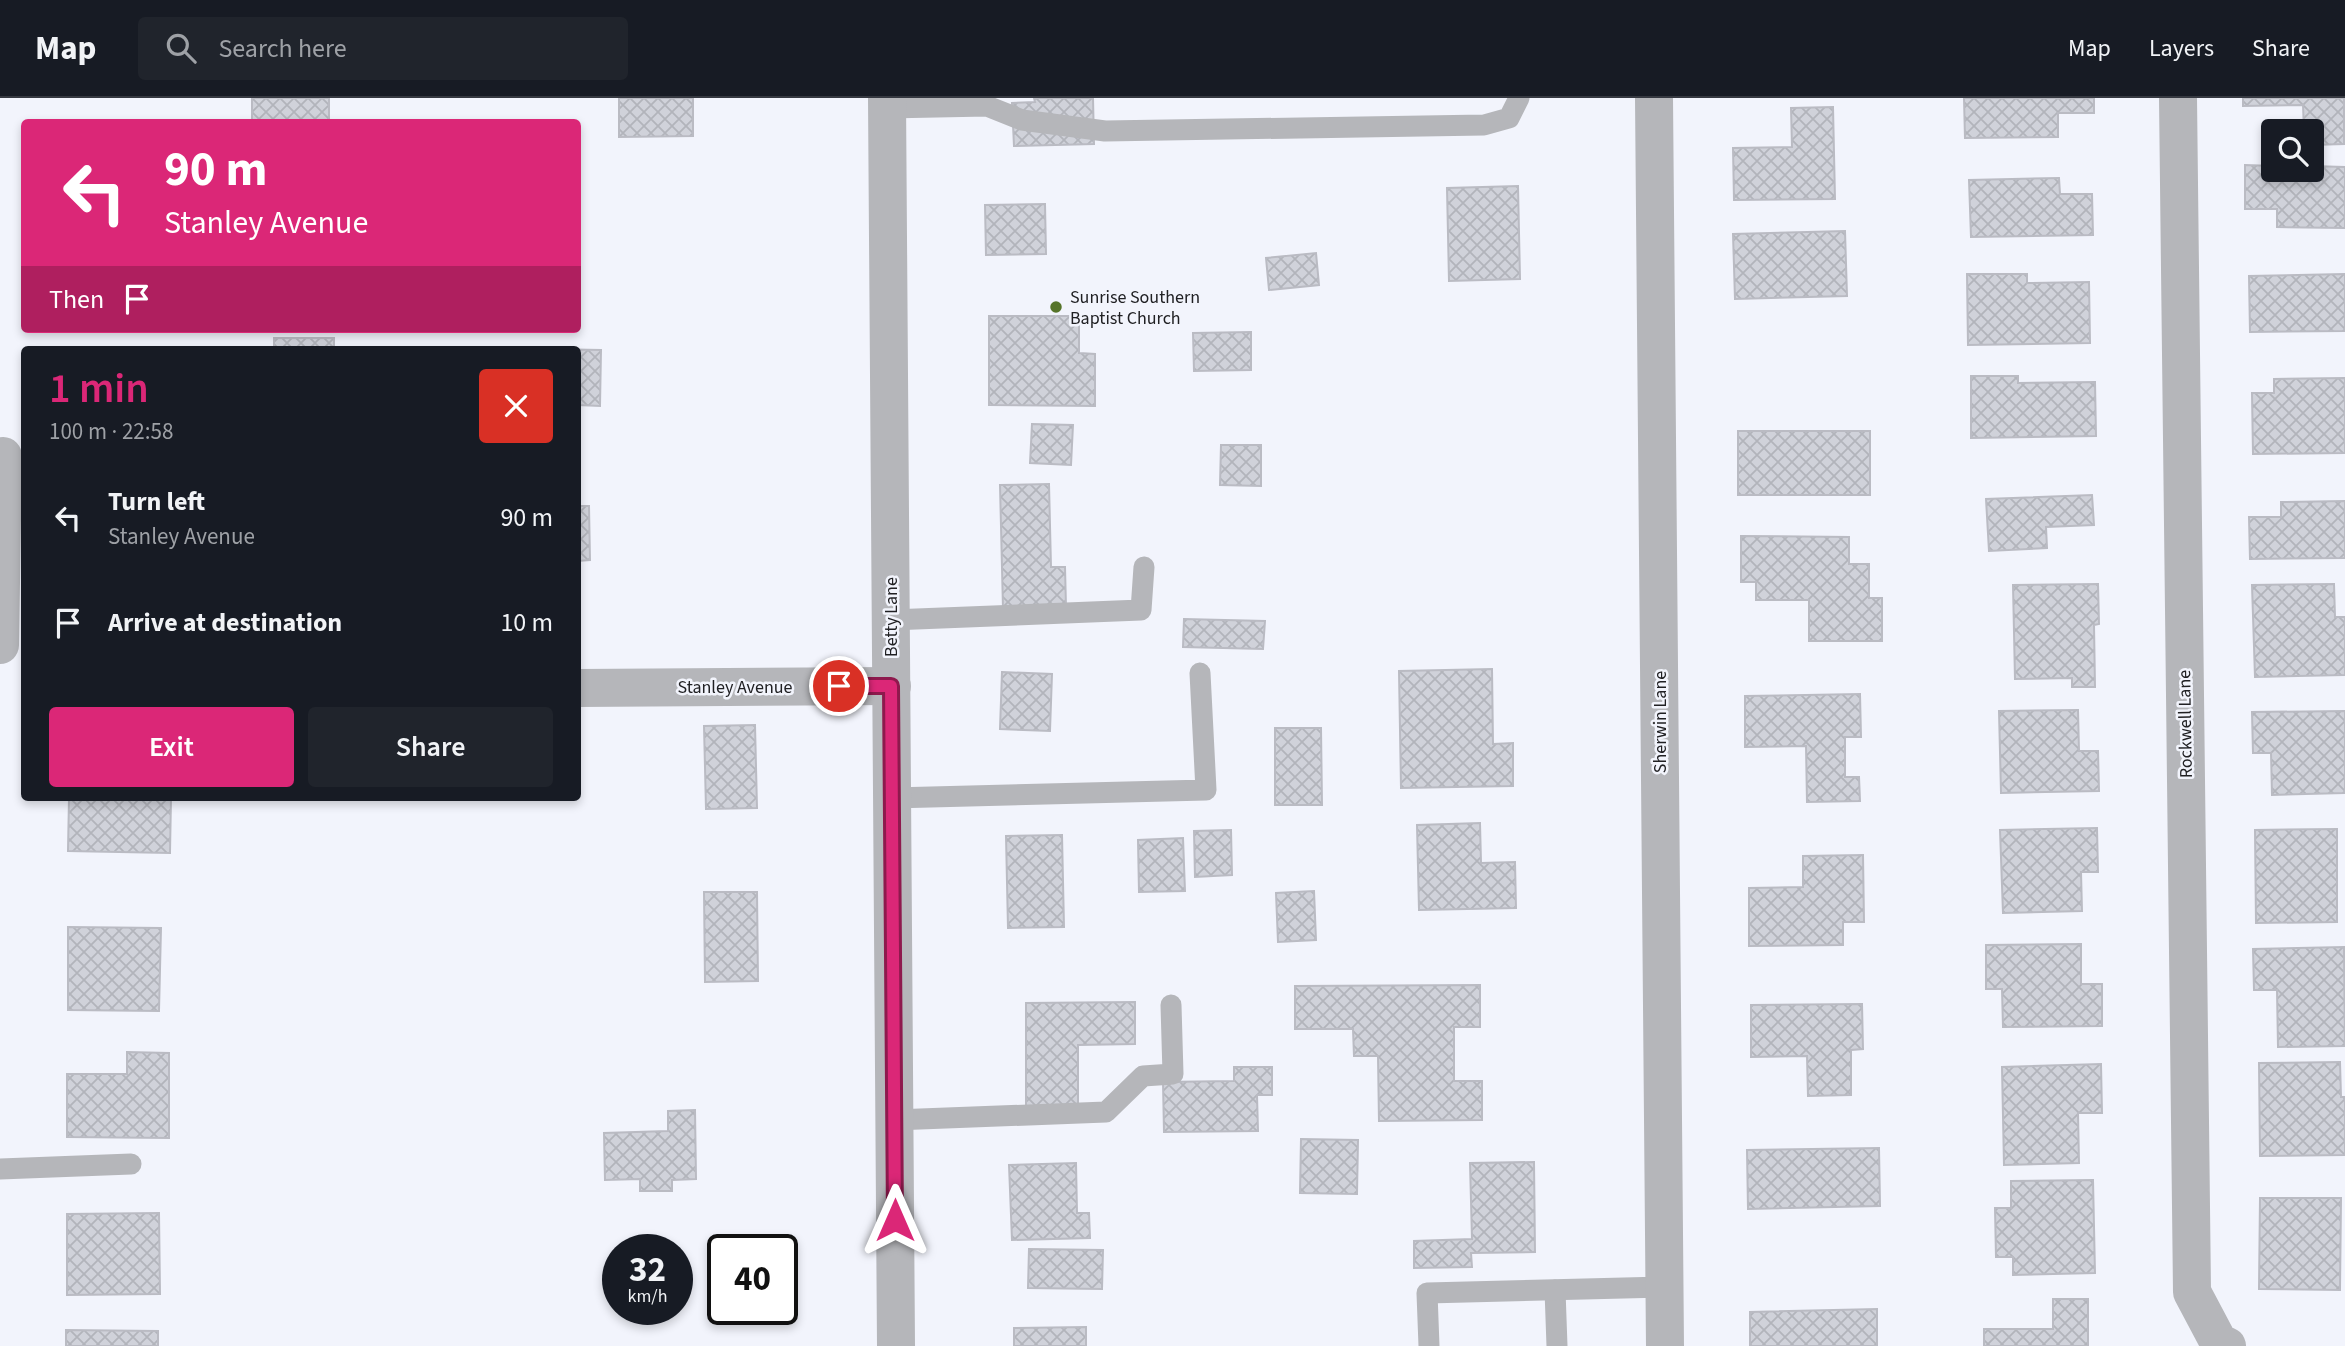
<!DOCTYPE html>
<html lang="en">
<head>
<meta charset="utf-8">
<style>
	:root { --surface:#171b24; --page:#20242c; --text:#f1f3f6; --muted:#9ea1a6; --line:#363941; --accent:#db2777 }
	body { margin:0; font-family:"Source Sans 3",sans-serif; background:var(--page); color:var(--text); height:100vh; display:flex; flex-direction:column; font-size:26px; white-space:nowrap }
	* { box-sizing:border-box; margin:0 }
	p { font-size:23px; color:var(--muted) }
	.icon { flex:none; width:38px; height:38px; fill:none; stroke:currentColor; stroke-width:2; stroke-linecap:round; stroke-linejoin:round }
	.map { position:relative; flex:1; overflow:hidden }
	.side { position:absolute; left:21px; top:248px; width:560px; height:455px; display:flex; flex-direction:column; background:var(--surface); border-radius:7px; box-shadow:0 4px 10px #0003 }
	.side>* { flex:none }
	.banner { position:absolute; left:21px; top:21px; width:560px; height:214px; border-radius:7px; box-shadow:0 4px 10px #0003; background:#db2777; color:#fff; overflow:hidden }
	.buttons { position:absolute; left:2261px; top:21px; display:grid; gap:14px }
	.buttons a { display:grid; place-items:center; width:63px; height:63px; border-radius:7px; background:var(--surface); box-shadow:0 4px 10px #0003; font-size:35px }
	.speed { position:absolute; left:602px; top:1136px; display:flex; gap:14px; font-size:35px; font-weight:700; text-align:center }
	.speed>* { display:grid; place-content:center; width:91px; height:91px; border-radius:50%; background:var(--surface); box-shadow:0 4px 10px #0003; line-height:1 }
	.speed small { font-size:18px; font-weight:400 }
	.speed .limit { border:4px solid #111; border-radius:10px; background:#fff; color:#111 }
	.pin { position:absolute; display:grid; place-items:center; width:60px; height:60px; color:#fff; margin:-30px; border:4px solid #fff; border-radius:50%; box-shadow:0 2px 7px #0007 }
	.me { position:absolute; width:77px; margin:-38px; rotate:0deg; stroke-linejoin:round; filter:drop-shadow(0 0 5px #0008) }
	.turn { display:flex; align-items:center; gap:24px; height:147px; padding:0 28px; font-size:32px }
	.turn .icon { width:91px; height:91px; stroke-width:2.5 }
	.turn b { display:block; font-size:49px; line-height:60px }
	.then { display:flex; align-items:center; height:66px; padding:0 28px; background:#0003; gap:14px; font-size:26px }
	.round { display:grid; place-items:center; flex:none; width:74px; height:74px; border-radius:7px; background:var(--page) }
	.overview { display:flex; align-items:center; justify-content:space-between; height:119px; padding:0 28px }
	h1 { font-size:42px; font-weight:600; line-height:52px; color:var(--accent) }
	.action { display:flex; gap:14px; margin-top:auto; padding:14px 28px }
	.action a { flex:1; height:80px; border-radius:7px; background:var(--accent); color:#fff; font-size:28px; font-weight:600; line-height:80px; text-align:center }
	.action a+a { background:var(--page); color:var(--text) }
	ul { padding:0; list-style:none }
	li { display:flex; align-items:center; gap:21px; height:105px; padding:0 28px }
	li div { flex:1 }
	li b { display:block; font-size:26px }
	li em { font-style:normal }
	header { display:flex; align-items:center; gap:42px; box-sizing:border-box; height:98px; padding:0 35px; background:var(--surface); border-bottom:2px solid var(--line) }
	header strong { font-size:33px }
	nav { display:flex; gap:38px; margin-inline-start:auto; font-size:24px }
	.search { width:490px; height:63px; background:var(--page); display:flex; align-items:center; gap:18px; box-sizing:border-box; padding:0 24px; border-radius:7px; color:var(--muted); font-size:26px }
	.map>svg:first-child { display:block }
	.building { fill:url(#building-cross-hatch); stroke:#babbc3; stroke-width:2 }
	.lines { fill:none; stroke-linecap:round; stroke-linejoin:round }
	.service { stroke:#b5b6ba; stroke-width:21 }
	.minor { stroke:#b5b6ba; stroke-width:38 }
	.tertiary { stroke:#b5b6ba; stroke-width:38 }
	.route-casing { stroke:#8e194d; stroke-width:18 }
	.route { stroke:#db2777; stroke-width:12 }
	.poi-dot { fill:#56742a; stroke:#f2f4fc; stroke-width:2.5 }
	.labels { text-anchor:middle; stroke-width:5; stroke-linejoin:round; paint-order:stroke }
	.poi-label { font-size:18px; fill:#202023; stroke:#f2f4fc; text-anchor:start }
	.street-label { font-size:18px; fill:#202023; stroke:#f2f4fc }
</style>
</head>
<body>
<header>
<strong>Map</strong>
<div class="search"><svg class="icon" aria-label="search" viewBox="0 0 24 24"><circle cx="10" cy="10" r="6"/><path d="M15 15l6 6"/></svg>Search here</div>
<nav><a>Map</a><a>Layers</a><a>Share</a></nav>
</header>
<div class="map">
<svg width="2345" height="1248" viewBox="0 0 2345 1248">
	<defs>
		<pattern id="building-cross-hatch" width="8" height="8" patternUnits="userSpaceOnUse" patternTransform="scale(1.75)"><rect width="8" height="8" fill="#d0d2da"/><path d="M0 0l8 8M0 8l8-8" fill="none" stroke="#b2b4bb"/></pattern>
	</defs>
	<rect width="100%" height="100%" fill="#f2f4fc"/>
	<g class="building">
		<rect x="252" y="0" width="77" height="24"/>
		<polygon points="619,0 693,0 693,38 619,39"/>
		<polygon points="1034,0 1093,0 1094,46 1014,48 1012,5 1035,4"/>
		<polygon points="1964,0 2094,0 2094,15 2058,15 2058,39 1965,40"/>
		<polygon points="2243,0 2344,0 2344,46 2312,47 2312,33 2304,33 2303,7 2243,8"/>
		<polygon points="1833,9 1835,101 1734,102 1733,50 1792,49 1791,10"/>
		<polygon points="2245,67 2273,68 2273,72 2312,72 2312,68 2345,69 2345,130 2277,129 2277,111 2245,111"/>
		<polygon points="2059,80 2060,96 2092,96 2093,137 1971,139 1969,82"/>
		<polygon points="1518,88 1520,181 1449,183 1447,90"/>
		<polygon points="1045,106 1046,156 986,157 985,107"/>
		<polygon points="1845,133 1847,198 1735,201 1733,136"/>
		<polygon points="1316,155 1319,187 1269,192 1266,160"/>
		<polygon points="1967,176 2027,176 2027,185 2089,184 2090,245 1968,247"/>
		<polygon points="2345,176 2345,233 2250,234 2249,178"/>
		<polygon points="989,218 1079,218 1079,255 1095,256 1095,308 989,307"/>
		<polygon points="1251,234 1251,272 1194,273 1193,235"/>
		<rect x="274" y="240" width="60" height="12"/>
		<polygon points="547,251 601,252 600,308 578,307 578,252"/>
		<polygon points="1971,278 2018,278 2018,285 2095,284 2096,338 1971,340"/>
		<polygon points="2345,280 2345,355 2253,356 2252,295 2274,295 2274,281"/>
		<polygon points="1032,326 1073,327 1071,367 1030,365"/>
		<rect x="1738" y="333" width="132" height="64"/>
		<polygon points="1221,347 1261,347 1261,388 1220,387"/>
		<polygon points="1049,386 1051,469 1065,469 1066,509 1003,511 1000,387"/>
		<polygon points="2092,397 2094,427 2046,429 2047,450 1989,453 1986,401"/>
		<polygon points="2345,403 2345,460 2250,461 2249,419 2281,419 2281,404"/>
		<polygon points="578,408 589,408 590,462 578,463"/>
		<polygon points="1741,438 1849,439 1849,466 1869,466 1869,500 1882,500 1882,543 1809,543 1809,502 1756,502 1756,484 1741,484"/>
		<polygon points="2098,486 2099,526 2094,527 2095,589 2072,589 2072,580 2015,581 2013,487"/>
		<polygon points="2334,486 2335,519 2345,519 2345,577 2255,579 2252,487"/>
		<polygon points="1184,521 1265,523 1263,551 1183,549"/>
		<polygon points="1492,571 1493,646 1513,645 1513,688 1401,690 1399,573"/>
		<polygon points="1002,574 1052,576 1050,633 1000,631"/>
		<polygon points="1860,596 1861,639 1845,639 1845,679 1859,679 1860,703 1807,704 1806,648 1745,649 1745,598"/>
		<polygon points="2078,612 2079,653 2098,653 2099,693 2001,695 1999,613"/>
		<polygon points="2345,613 2345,695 2272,697 2271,655 2253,655 2252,614"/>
		<polygon points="755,627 757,710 706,711 704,628"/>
		<polygon points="1275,630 1321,630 1322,707 1275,707"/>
		<polygon points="69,700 171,700 170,755 68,753"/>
		<polygon points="1480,725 1481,765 1515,764 1516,810 1419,812 1417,727"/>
		<polygon points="2097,730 2098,774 2081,774 2082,813 2003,815 2000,732"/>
		<polygon points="2337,731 2337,824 2256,825 2255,732"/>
		<polygon points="1231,732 1232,777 1195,779 1194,733"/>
		<polygon points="1062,737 1064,829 1008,830 1006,738"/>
		<polygon points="1183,740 1185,793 1139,794 1138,742"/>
		<polygon points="1863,757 1864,824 1843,824 1843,847 1749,848 1749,790 1803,789 1803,758"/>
		<polygon points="1314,793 1316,842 1278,844 1276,795"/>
		<polygon points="704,794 757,794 758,883 705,884"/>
		<polygon points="68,829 161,830 159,913 68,912"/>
		<polygon points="2081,846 2081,886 2102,886 2102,928 2003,929 2002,891 1986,891 1986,847"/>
		<polygon points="2344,849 2345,948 2278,949 2277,892 2254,892 2253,851"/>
		<polygon points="1480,887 1480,929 1454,929 1454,983 1482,983 1482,1022 1379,1023 1378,958 1354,958 1353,931 1295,931 1295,888"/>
		<polygon points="1135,904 1135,946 1078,947 1078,1008 1026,1009 1026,905"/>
		<polygon points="1862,906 1863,951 1851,952 1851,997 1808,998 1807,958 1751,959 1751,907"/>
		<polygon points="127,954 169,955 169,1040 67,1039 67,976 127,976"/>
		<polygon points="2340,964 2341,999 2345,999 2345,1057 2260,1058 2259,965"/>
		<polygon points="2101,966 2102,1015 2078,1015 2079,1065 2004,1067 2002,969"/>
		<polygon points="1234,969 1272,969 1272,997 1257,997 1258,1033 1164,1034 1163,984 1234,983"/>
		<polygon points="695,1012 696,1081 672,1082 672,1093 640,1093 640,1081 605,1082 604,1035 668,1033 668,1013"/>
		<polygon points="1301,1041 1358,1042 1357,1096 1300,1095"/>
		<polygon points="1879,1050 1880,1108 1748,1111 1747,1052"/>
		<polygon points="1534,1064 1535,1154 1471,1155 1472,1169 1414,1170 1414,1143 1472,1141 1470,1065"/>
		<polygon points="1076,1065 1077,1115 1089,1115 1090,1140 1012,1142 1009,1067"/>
		<polygon points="2093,1082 2095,1175 2013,1177 2013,1159 1996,1159 1995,1110 2011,1110 2011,1083"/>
		<polygon points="2260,1100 2341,1100 2340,1192 2259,1191"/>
		<polygon points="159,1115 160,1196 67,1197 67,1116"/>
		<polygon points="1029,1151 1103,1152 1102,1191 1028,1190"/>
		<polygon points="2053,1201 2088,1201 2088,1248 1984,1248 1984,1231 2053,1231"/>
		<polygon points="1877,1211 1877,1248 1750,1248 1750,1214"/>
		<polygon points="1086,1229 1086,1248 1014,1248 1014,1230"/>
		<polygon points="66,1232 158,1233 158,1248 66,1248"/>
	</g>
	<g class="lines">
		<g class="service">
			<polyline points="887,10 987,8 1022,22 1105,33 1484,27 1509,20 1519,0"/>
			<polyline points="891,522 1141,512 1144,469"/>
			<polyline points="892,700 1206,692 1200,575"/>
			<polyline points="894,1022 1106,1014 1143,978 1173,976 1171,907"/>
			<polyline points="0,1071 131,1066"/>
			<polyline points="1555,1192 1557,1248"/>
			<polyline points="1429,1248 1427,1195 1664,1189"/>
		</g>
		<g class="minor">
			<polyline points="1654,0 1665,1248"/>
			<polyline points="2178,0 2192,1194 2219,1245 2227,1248"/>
			<polyline points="0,547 3,358"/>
			<polyline points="578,590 892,588"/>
		</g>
		<polyline class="tertiary" points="887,0 896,1248"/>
	</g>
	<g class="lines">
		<defs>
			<polyline id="route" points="839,588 891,588 895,1122"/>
		</defs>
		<use href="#route" class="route-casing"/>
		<use href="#route" class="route"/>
	</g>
	<circle class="poi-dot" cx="1056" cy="209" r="7"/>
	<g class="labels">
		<g class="poi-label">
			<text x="1070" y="205">Sunrise Southern<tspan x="1070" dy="21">Baptist Church</tspan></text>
		</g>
		<g class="street-label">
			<text transform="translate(891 519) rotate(-90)" y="6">Betty Lane</text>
			<text x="735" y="595">Stanley Avenue</text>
			<text transform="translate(1660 624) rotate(-90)" y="6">Sherwin Lane</text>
			<text transform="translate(2185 626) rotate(-91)" y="6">Rockwell Lane</text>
		</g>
	</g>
</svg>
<div class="buttons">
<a><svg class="icon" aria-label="search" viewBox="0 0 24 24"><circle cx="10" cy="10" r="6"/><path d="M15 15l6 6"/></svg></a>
</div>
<div class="speed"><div>32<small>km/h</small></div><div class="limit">40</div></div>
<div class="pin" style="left:839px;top:588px;background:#d93025"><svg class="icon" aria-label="arrive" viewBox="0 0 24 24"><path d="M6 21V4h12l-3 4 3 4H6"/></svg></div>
<svg class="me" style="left:895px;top:1122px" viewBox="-20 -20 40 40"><path d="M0-17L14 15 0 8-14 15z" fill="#db2777" stroke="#fff" stroke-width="4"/></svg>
<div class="banner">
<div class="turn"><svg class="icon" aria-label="left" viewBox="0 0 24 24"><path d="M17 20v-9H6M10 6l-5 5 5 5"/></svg><div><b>90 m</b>Stanley Avenue</div></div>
<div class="then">Then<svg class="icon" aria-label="arrive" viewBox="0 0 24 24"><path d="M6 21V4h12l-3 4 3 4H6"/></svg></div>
</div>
<section class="side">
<div class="overview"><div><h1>1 min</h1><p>100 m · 22:58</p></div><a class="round" style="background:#d93025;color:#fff"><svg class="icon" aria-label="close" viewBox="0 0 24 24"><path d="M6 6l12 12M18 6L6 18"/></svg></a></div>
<ul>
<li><svg class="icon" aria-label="left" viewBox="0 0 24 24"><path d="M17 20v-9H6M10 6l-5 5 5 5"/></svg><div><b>Turn left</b><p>Stanley Avenue</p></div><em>90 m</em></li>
<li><svg class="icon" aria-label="arrive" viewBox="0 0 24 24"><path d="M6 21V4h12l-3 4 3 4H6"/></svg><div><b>Arrive at destination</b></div><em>10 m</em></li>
</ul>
<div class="action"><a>Exit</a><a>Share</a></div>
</section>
</div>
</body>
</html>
